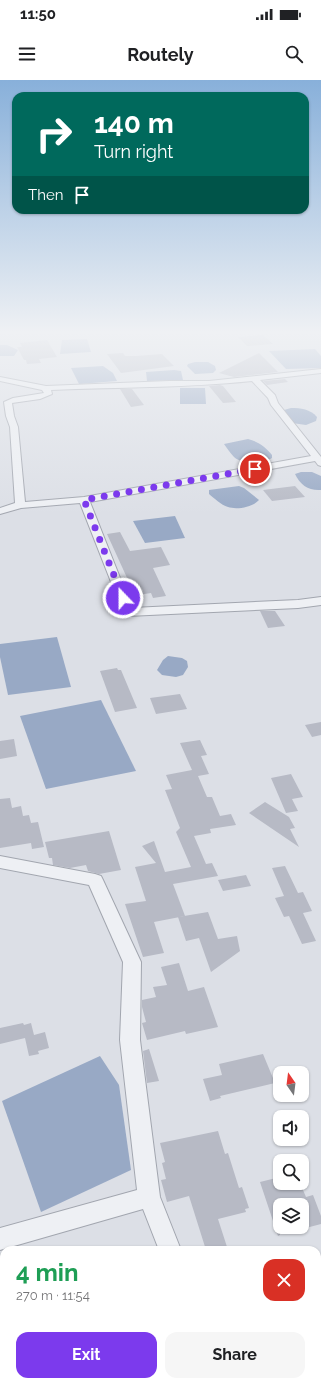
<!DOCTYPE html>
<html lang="en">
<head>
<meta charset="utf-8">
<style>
	:root { --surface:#fff; --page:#f6f6f6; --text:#202124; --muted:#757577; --accent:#7c3aed }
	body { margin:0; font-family:Raleway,sans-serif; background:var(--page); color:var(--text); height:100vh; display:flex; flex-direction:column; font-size:15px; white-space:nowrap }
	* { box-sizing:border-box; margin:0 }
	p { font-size:13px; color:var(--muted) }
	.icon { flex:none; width:22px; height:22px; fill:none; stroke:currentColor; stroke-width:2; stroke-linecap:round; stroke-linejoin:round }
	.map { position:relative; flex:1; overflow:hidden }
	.details { position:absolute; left:0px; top:1166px; width:321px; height:140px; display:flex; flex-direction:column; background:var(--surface); border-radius:12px 12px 0 0; box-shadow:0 1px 3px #0004 }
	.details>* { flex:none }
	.banner { position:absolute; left:12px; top:12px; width:297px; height:122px; border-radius:12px; box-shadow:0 1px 3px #0004; background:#00695c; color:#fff; overflow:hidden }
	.needle { width:26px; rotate:346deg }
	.fabs { position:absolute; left:273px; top:986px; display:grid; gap:8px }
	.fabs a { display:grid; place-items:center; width:36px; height:36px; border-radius:8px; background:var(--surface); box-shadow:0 1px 3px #0004; font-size:20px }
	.pin { position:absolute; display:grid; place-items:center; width:34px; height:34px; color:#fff; margin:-17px; border:2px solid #fff; border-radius:50%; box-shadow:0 1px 4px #0007 }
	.me { position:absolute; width:44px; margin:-22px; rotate:338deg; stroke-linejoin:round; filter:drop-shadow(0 0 3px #0008) }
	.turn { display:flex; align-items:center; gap:14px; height:84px; padding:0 16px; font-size:18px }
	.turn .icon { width:52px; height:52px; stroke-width:2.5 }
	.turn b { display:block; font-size:28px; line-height:34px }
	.then { display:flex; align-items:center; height:38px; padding:0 16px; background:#0003; gap:8px; font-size:15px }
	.round { display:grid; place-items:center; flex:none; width:42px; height:42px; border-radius:12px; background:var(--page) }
	.headline { display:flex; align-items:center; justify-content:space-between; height:68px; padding:0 16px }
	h1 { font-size:24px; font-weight:700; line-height:30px; color:#1e9e55 }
	.action { display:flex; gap:8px; margin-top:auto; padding:8px 16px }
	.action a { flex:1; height:46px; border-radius:12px; background:var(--accent); color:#fff; font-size:16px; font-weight:700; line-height:46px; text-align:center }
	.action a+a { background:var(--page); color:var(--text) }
	.status { display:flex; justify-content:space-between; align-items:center; height:28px; padding:0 20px; background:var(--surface); direction:ltr }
	.status svg { height:11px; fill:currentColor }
	header { display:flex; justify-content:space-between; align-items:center; height:52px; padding:0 16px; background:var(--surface); font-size:18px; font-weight:700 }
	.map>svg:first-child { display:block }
	.water { fill:#98a9c5 }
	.building { fill:#b7bac5 }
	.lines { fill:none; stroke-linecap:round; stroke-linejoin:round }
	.minor-casing { stroke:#a2a6af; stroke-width:2 }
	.minor { fill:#eef0f4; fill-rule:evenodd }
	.route { stroke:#7c3aed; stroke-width:7; stroke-dasharray:0 12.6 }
</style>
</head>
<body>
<div class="status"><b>11:50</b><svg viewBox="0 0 49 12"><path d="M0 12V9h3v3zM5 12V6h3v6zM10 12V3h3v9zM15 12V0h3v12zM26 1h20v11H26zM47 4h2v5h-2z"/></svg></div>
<header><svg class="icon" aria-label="menu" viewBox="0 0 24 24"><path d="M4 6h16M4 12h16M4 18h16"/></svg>Routely<svg class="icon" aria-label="search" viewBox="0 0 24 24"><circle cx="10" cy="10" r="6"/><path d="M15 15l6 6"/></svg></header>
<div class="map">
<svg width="321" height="1306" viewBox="0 0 321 1306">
	<rect width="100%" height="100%" fill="#dcdfe6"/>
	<g class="water">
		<polygon points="87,259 91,272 60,274 62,260"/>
		<polygon points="0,265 7,265 18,270 14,276 0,276"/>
		<polygon points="315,269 321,276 321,288 286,289 269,271"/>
		<polygon points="195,282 208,282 215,286 216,290 213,293 195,294 187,286 188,284"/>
		<polygon points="103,286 113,293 117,301 79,304 71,288"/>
		<polygon points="174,290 181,291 183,300 147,301 146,292"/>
		<polygon points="180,308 205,308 206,324 180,324"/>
		<path d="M 291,328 C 301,328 310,329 317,337 L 316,341 L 306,345 L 292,343 L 284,330 Z"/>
		<path d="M 248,359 C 257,361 266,367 272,375 L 272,378 C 262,384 243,385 234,377 C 230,373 227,368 224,364 Z"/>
		<path d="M 301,392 L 312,392 L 321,396 L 321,410 C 309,411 300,405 295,394 Z"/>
		<path d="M 239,406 L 244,408 L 259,420 C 253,427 237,430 228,427 C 221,425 214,418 209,414 L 209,410 Z"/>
		<polygon points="175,436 185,458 145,463 133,441"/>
		<polygon points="57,557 71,607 8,615 0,577 0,564"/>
		<polygon points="168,576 182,578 187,581 188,587 183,595 176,597 162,595 157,590 163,580"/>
		<polygon points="101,620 136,691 46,709 20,636"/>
		<polygon points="100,976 119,1005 131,1090 41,1132 2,1021"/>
	</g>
	<g class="building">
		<polygon points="263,255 273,264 247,266 238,257"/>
		<polygon points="47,260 57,277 39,279 41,283 27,284 26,280 24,280 17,267 22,267 20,263"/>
		<polygon points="123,273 125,276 136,276 162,274 174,286 121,293 107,274"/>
		<polygon points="259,273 278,292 234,297 219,293"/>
		<polygon points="285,299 288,302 267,305 263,301"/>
		<polygon points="220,305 223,306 236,322 223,323 209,306"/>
		<polygon points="120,309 132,309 144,325 131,327"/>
		<polygon points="295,406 305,417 272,421 263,410"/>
		<polygon points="120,452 130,471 161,467 170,485 153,488 166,516 153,518 151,513 138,515 131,500 128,500 107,454"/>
		<polygon points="260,531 275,531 285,546 268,548"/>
		<polygon points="117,588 118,590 121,590 137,628 115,632 100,591"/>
		<polygon points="180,614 187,629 156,634 150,618"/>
		<polygon points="321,642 321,655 312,657 305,645"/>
		<polygon points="14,659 17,676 0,679 0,661"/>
		<polygon points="200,660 207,675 201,676 209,694 198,696 207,717 212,717 220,736 231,734 236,745 210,749 211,753 194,756 206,784 212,783 218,796 173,804 185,836 154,842 164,873 143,877 125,824 146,821 135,787 156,783 142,766 154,761 165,792 191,787 176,752 180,748 165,710 172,709 166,695 192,690 180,663"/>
		<polygon points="291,694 303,717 292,719 298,731 286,733 271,698"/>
		<polygon points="10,718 12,728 21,726 23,736 29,735 31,743 38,742 44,767 32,769 31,763 0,768 0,719"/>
		<polygon points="265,722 289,737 295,748 290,749 299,767 249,733"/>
		<polygon points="109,751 121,790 99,794 88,791 86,785 70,788 53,785 52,778 49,778 45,762"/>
		<polygon points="285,786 298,813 303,812 312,831 303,833 316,861 302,864 289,836 284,837 275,818 284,816 272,788"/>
		<polygon points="246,795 251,806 223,811 218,800"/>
		<polygon points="208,832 218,859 237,856 240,871 211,892 199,858 186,861 178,837"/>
		<polygon points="179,883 188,911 204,907 218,947 186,954 185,951 147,960 142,943 146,942 142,927 142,920 156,917 153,907 167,905 161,887"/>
		<polygon points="23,943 24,945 31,943 34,955 45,952 49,968 38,971 39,974 29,976 25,958 0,964 0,948"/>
		<polygon points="149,969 159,1001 147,1003 143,971"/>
		<polygon points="263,974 275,1003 220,1016 221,1018 210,1021 203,999 222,995 219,984"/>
		<polygon points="218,1051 225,1074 228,1073 239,1108 242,1107 249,1128 245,1129 246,1132 218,1139 228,1170 206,1170 189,1116 167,1122 161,1100 166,1099 162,1083 165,1082 160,1063"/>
		<polygon points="280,1097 280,1103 300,1103 306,1117 313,1115 321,1136 321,1144 302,1149 302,1125 280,1125 280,1155 278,1156 260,1102"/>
	</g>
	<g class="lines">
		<defs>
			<g id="minor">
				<path d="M 321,289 L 321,293 L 260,300 L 275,315 L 278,323 L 321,377 L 321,386 L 318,385 L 315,381 L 90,422 L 132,528 L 298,520 L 321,517 L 321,525 L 298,528 L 128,536 L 124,535 L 80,423 L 21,428 L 0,434 L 0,428 L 15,423 L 10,347 L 6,336 L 4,322 L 13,318 L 44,313 L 42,310 L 0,301 L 0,297 L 46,306 L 169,301 L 209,301 ZM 252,301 L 268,318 L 271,325 L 311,376 L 84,417 L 25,422 L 18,347 L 14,336 L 12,323 L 40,319 L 52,314 L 51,310 C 118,307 185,308 252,301 Z"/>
				<polygon points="0,776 95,794 101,796 103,800 141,882 140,960 160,1117 181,1170 159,1170 143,1129 0,1170 0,1148 137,1110 120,960 123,882 89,805 0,788"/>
				<polygon points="208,1302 234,1302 235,1306 209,1306"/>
			</g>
		</defs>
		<use href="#minor" class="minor-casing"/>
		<use href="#minor" class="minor"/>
	</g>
	<linearGradient id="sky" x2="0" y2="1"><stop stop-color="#88b0da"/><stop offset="0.58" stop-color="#eff1f4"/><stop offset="1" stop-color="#eff1f4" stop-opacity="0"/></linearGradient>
	<rect width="321" height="435" fill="url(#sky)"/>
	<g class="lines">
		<polyline class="route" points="123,518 84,420 255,389"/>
	</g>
</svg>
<div class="fabs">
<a><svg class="needle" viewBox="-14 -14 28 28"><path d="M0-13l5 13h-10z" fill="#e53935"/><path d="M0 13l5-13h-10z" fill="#757577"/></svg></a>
<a><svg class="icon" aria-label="sound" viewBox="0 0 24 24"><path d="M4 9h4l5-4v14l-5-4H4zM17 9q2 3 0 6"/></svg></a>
<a><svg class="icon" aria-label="search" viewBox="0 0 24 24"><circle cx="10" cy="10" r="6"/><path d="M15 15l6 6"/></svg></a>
<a><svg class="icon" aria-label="layers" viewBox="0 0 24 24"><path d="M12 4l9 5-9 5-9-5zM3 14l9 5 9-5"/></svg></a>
</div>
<div class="pin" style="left:255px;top:389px;background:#d93025"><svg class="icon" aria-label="arrive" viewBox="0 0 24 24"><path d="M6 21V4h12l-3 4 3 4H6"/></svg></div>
<svg class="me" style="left:123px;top:518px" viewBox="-20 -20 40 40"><circle r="17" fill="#7c3aed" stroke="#fff" stroke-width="3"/><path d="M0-11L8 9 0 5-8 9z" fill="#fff"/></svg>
<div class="banner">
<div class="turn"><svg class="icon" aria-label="right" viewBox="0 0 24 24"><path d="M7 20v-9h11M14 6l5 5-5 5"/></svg><div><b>140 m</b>Turn right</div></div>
<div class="then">Then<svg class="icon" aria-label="arrive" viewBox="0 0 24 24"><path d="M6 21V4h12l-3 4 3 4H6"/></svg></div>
</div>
<section class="details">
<div class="headline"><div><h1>4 min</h1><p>270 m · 11:54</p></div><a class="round" style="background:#d93025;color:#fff"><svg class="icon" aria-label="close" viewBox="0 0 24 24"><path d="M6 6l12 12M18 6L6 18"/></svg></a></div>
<div class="action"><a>Exit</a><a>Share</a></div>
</section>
</div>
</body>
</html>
